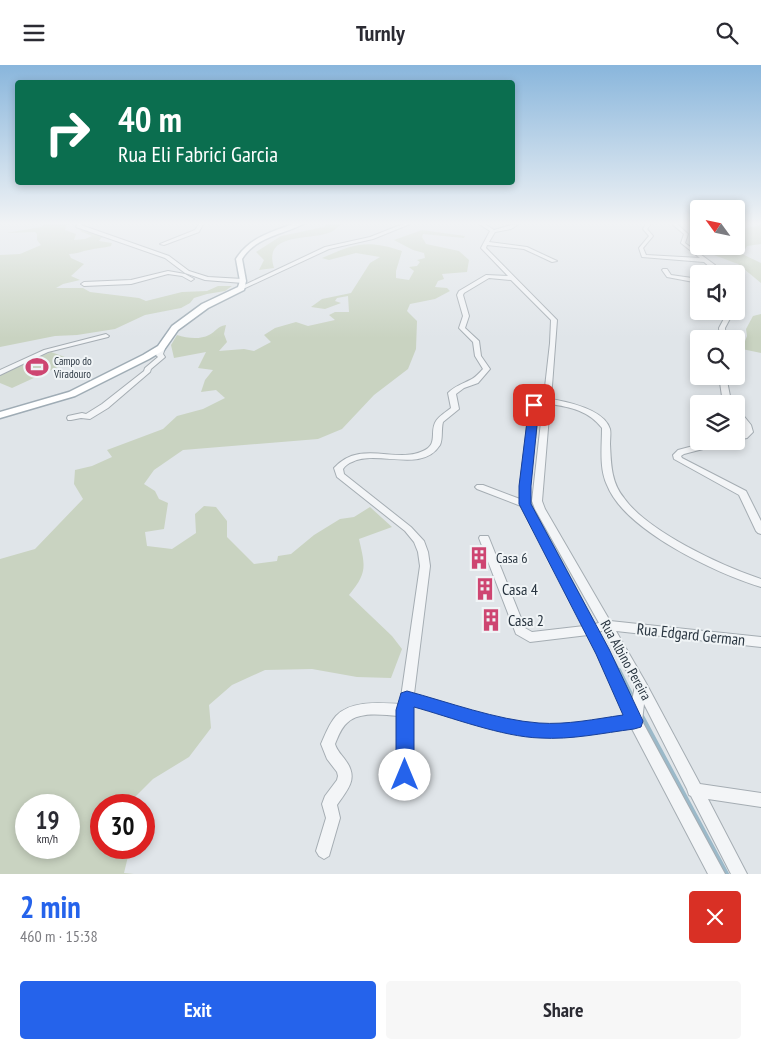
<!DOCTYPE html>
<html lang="en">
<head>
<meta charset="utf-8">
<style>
	:root { --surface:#fff; --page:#f7f7f7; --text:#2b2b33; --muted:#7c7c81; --accent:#2563eb }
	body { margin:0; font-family:"PT Sans Narrow",sans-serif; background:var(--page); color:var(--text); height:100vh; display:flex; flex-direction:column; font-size:19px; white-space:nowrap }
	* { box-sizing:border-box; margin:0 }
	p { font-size:16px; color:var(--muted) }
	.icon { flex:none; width:28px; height:28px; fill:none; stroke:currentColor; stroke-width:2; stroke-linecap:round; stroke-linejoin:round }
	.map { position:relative; height:809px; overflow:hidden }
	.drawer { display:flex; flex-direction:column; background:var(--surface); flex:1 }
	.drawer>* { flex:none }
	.top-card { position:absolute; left:15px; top:15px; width:500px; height:105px; border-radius:5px; box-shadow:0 2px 8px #0003; background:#0b6e4f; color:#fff; overflow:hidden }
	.needle { width:32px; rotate:303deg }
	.buttons { position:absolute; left:690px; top:135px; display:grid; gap:10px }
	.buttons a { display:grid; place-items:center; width:55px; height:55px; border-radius:5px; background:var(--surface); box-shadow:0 2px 8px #0003; font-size:25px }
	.speed { position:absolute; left:15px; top:729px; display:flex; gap:10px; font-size:25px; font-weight:700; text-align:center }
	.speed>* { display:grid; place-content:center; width:65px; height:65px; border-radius:50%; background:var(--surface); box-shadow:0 2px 8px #0003; line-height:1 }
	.speed small { font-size:12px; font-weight:400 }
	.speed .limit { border:8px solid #d22; background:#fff; color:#111 }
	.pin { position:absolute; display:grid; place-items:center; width:42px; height:42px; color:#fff; margin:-21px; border-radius:10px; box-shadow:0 2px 8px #0006 }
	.me { position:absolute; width:55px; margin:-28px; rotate:0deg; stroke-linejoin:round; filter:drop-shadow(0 0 4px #0008) }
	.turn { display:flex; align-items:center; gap:18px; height:105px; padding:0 20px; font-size:22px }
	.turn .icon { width:65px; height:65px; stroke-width:2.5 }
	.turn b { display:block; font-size:35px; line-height:42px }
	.round { display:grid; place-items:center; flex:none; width:52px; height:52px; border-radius:5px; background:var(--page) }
	.overview { display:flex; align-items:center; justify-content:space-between; height:85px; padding:0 20px }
	h1 { font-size:30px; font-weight:700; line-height:38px; color:var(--accent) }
	.primary-button { display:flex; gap:10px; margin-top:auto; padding:10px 20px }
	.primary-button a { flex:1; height:58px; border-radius:5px; background:var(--accent); color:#fff; font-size:20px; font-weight:700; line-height:58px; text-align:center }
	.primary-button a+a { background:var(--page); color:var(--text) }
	header { display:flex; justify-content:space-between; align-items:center; height:65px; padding:0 20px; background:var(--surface); font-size:22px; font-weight:700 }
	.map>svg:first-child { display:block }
	.green { fill:#c9d3c1; fill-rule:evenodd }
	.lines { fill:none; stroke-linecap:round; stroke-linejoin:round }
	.stream-far2 { stroke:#9bb9c9; stroke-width:2.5 }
	.stream-far1 { stroke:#9bb9c9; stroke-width:3 }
	.stream { stroke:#9bb9c9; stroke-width:4 }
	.minor-casing { stroke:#a5adb3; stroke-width:2 }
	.major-casing { stroke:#9facb5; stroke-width:3 }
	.minor { fill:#f3f5f7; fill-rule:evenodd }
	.major { fill:#fff; fill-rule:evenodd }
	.route { fill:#2563eb; stroke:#184099 }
	.labels { text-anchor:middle; stroke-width:4; stroke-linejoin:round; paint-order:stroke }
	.far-poi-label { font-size:11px; fill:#293540; stroke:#f0f4f6; text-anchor:start }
	.poi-label { font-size:14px; fill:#293540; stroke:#f0f4f6; text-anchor:start }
	.street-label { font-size:14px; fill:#293540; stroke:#f0f4f6 }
	.near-poi-label { font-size:16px; fill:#293540; stroke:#f0f4f6; text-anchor:start }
	.near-street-label { font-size:16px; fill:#293540; stroke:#f0f4f6 }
</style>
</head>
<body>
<header><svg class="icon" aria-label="menu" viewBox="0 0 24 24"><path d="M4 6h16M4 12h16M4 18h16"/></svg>Turnly<svg class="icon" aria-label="search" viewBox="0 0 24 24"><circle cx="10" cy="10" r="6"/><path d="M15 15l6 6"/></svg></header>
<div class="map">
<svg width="761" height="809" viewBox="0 0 761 809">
	<rect width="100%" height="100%" fill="#e0e5e9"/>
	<g class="green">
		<path d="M 45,159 L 67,159 L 65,165 L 76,169 L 74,175 L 85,174 L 92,171 L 80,166 L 84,162 L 86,166 L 96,166 L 107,171 L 101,173 L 99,176 L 112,178 L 111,181 C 103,183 97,183 89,185 C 82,186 77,189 69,189 L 71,193 L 84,199 L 71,211 L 80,215 L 63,219 L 56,223 L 83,223 L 90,227 L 139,233 L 146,236 L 182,227 L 207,226 L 218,221 L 232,221 L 225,226 L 207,229 L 194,233 L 190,238 L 181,243 L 145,250 L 115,264 L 77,270 L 55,271 L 0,282 L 0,190 L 20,189 L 41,180 L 37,175 L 37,169 L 35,167 L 6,168 L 41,162 Z"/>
		<path d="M 327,159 L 341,159 C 338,162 334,166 331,167 C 312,176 262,166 274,203 L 259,205 L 264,195 L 256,187 L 281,171 L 324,162 Z"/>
		<polygon points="761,160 761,179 747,181 742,189 761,198 761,218 738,199 714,190 707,181 736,181 736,165"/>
		<path d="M 422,165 L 465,171 L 464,173 L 423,169 L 422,172 L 426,179 L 459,186 L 469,195 L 467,207 L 442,209 L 444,214 L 438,216 L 435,222 L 447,223 L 450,226 L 435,234 L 410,239 L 407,246 L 417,256 L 416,284 L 408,304 L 374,330 L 342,364 L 318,374 L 183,385 L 154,405 L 144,419 L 155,426 L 159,434 L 168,438 L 164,464 L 145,467 L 147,481 L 172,484 L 196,468 L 195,449 L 204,441 L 216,442 L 227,456 L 227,472 L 254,499 L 277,496 L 278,491 L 291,489 L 314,470 L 340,454 L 354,452 L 370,442 L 392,462 L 359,474 C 365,501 368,507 349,530 L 392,571 L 402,584 L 391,613 L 357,612 L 312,604 L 265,605 L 232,620 L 209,640 L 211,663 L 189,692 L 153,714 L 127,740 L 101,740 L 101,782 L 130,783 L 124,808 L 134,809 L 0,809 L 0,494 L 35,484 L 83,434 L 74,419 L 75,405 L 92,401 L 112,392 L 107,385 L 163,364 L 177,351 L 203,344 L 225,333 L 216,325 L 201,327 L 205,315 L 213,305 L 198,303 L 206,287 L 174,293 L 171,280 L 177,270 C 187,273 199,275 209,270 C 217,266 216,262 226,260 L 224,269 L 227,277 L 219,286 L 244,284 L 254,286 L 271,277 L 264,270 L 275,263 L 296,257 L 308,261 L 335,255 L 329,250 L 335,247 L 349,247 L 348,231 L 337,233 L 335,236 L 341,238 L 325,244 L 311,242 L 322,234 L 351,228 L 370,198 L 380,192 L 356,188 L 329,195 L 322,193 C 354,179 367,174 402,186 L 396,206 L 396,213 L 409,215 L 414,206 L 409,202 L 417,201 L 420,197 L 417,195 L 425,193 L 424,188 L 413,185 L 394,175 ZM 26,740 L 69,740 L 69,782 L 26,782 Z"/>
		<polygon points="761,249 761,288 742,284 747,271 746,264 753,251"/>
		<polygon points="51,287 73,295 12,323 0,318 0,309"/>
	</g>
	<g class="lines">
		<g class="stream-far2">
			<polyline points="535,373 539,335"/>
			<polyline points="530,431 536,449"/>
		</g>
		<polyline class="stream-far1" points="535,447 619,606"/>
		<g class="stream">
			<polyline points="619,605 634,635"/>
			<polyline points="642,651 727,809"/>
		</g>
		<defs>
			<g id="minor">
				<polygon points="77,159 81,159 81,160 169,191 189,206 208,212 243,214 246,216 243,218 205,215 185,208 165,193 76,162"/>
				<polygon points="199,159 203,159 199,167 164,180 160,179 195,165"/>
				<polygon points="403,159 410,159 373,174 329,184 243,224 238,223 325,182 370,172"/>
				<path d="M 479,159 L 485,159 L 494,165 C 502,163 511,159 519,159 L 511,164 L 495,167 L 489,177 L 527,182 L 557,196 L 552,197 L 524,184 L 487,180 L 486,183 L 557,255 L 551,334 C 568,337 604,344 610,364 C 611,368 610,374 610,379 C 611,399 611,417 624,433 C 648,467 722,501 761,514 L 761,522 C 717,509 624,465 607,420 C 599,403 602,382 602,363 C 589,346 571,342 550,339 L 542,436 L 545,444 L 610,556 L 761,572 L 761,582 L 616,566 L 646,618 L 700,719 L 761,728 L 761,742 L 708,734 L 747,809 L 731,809 L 691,731 L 689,730 L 687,724 L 644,639 L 642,656 L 725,809 L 708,809 L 631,662 C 605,666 578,672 551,672 C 504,671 457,653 412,640 L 412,709 L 410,714 L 405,716 L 400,714 L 398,709 L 398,651 C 383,650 359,646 347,658 C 341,663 338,672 335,679 C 337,686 342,690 346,696 C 359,714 347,725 337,740 L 340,753 L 329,791 L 324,794 L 319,791 L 316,786 L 326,753 L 322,739 L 325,731 L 337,715 L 338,711 L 337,707 L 327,694 L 321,679 C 325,670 329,659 336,651 C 351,635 380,638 400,639 L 420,501 L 418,487 L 414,477 L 405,466 L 337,412 L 334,403 C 360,374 396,399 423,386 C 439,379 429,367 436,356 C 439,351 446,347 451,343 L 448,328 C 455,321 462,319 470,315 C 475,313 479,308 483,304 L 475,291 L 473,277 L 459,263 L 463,251 L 457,230 L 459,226 L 486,210 L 508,211 L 481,183 L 490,166 ZM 489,213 L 511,215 L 551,255 L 550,278 L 532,436 L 535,444 L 599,558 L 594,559 L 530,439 L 530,421 L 538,336 L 537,334 L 534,334 L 530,336 L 520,421 L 520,434 L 483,420 L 477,420 L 475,422 L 477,424 L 521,441 L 584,561 L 532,567 L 525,563 L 489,473 L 488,471 L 480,471 L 479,473 L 516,569 L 530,577 L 588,570 L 626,651 C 601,655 575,660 549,660 C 503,659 458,642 414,629 L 430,501 L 428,487 L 424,476 L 411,462 L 344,409 L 343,404 C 345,401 349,398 352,397 C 377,384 422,409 440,380 C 443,374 441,364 443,357 L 459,344 L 456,329 L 464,323 L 478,318 L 490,304 L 481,291 L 479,276 L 465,263 L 469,251 L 463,230 L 464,228 ZM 604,565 L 635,621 L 632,636 L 598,567 Z"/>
				<polygon points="646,159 651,159 647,164 653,171 643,183 646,190 700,193 681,178 684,169 672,159 677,159 688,169 685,178 715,200 718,204 714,209 709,209 712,204 704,197 642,192 639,183 649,171 643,164"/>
				<polygon points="663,204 667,204 671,210 699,214 699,218 667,212 662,205"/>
				<polygon points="168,206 185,209 194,214 191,216 182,211 168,209 131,219 84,221 81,219 84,217 131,215"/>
				<polygon points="728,246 734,246 725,263 726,274 720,274 719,263"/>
				<polygon points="106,269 109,271 108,272 48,287 0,310 0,305 44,285"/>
				<polygon points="163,278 166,280 163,289 165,292 164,293 151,304 150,307 108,343 90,354 81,353 71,355 68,355 67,353 68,351 82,348 86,349 102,339 144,306 145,303 158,292 156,290 160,280"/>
				<polygon points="719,311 726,311 730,331 734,339 726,339 722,331"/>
				<path d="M 736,345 L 739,345 L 751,360 L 753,367 L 747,373 L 736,375 L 736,370 L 745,366 C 742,356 736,356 736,345 Z"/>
				<polygon points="712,376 727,376 726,378 684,389 681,391 682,393 746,426 761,456 761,469 758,468 756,466 739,430 674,394 673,390 678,385"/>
			</g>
			<path id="major" d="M 293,159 L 303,159 C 282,170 255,172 242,194 L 246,216 L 244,225 L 208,243 L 178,265 L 164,285 L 149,294 L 75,331 L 0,353 L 0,347 L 69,327 L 143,290 L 158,281 L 172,261 L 202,239 L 238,222 L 240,216 L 236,194 C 249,173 271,167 293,159 Z"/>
		</defs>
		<use href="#minor" class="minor-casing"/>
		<use href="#major" class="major-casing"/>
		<use href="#minor" class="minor"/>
		<use href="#major" class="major"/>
	</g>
	<linearGradient id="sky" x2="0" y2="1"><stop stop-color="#89b6dc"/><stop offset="0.58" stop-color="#f1f3f5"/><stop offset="1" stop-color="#f1f3f5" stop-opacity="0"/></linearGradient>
	<rect width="761" height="273" fill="url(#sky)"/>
	<path class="route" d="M 534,337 L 539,340 L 531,421 L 531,439 L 609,584 L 643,656 L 641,662 L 634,664 C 603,668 571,675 540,673 C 503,672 450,652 414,642 L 414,710 L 411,716 L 405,718 L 398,716 L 396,710 L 396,645 L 401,628 L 407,626 C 448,637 497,655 539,658 C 567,660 595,654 623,650 L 596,589 L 519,439 L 519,421 L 529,340 Z"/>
	<defs>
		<symbol id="stadium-bare" viewBox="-9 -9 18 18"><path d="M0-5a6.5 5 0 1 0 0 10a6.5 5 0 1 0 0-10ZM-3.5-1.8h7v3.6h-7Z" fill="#ce4571" stroke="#f0f4f6" stroke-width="2.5" paint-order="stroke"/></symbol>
		<symbol id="building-bare" viewBox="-9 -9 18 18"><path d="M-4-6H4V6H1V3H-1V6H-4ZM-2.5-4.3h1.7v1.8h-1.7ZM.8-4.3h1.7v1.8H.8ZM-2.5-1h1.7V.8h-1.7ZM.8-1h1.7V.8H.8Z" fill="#ce4571" stroke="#f0f4f6" stroke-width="2.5" paint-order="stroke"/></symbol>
	</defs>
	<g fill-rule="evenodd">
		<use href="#stadium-bare" x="21" y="286" width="32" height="32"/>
		<use href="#building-bare" x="463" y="477" width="32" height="32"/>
		<use href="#building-bare" x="469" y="508" width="32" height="32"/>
		<use href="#building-bare" x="475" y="539" width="32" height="32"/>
	</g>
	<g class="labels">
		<g class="far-poi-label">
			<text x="54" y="300">Campo do<tspan x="54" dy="13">Viradouro</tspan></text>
		</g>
		<g class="poi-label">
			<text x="496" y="498">Casa 6</text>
		</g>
		<g class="street-label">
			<text transform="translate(626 595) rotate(61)" y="5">Rua Albino Pereira</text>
		</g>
		<g class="near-poi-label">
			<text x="502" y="530">Casa 4</text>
			<text x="508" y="561">Casa 2</text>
		</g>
		<g class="near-street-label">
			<text transform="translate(691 569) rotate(6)" y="6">Rua Edgard German</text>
		</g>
	</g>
</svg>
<div class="buttons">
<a><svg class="needle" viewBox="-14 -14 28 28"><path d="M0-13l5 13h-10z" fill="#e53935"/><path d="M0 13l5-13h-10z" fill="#7c7c81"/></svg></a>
<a><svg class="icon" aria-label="sound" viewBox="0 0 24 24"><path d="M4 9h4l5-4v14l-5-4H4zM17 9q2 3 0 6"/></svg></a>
<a><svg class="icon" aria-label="search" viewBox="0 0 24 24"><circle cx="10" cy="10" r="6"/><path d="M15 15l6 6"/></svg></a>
<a><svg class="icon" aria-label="layers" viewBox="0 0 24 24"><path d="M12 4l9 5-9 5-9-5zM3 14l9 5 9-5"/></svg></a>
</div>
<div class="speed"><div>19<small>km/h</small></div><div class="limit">30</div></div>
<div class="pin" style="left:534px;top:340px;background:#d93025"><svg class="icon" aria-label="arrive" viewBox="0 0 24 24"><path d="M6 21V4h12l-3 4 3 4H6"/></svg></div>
<svg class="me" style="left:405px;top:710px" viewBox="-20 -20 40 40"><circle r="19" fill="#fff"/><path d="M0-13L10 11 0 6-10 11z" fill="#2563eb"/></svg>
<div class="top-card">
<div class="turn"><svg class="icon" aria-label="right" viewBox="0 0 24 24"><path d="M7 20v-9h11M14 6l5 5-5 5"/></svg><div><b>40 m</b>Rua Eli Fabrici Garcia</div></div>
</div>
</div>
<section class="drawer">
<div class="overview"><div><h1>2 min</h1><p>460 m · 15:38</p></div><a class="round" style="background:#d93025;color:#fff"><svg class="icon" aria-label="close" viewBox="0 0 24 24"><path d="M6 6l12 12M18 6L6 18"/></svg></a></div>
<div class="primary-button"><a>Exit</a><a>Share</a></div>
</section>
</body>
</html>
